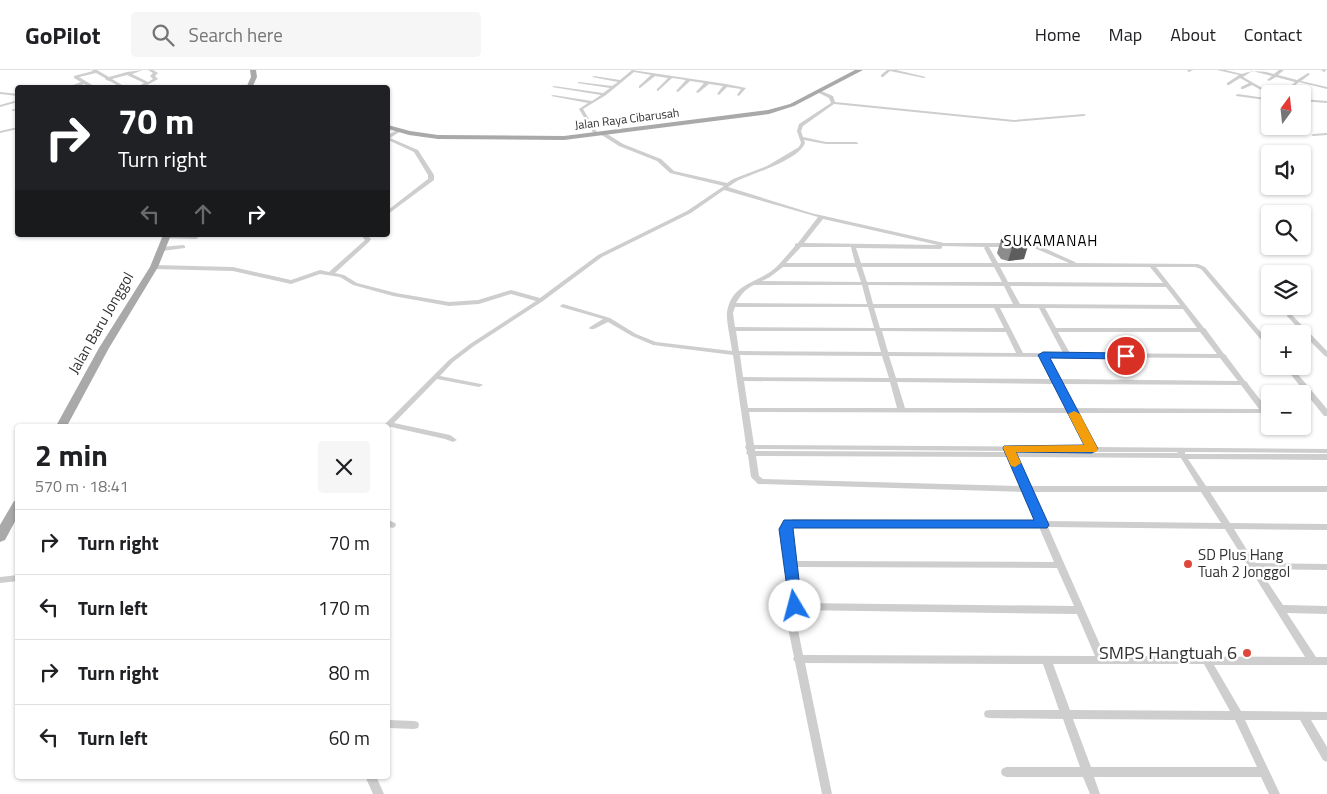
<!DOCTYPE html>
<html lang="en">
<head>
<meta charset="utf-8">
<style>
	:root { --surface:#fff; --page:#f6f6f6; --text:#202124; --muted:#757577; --line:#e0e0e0 }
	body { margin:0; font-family:"Titillium Web",sans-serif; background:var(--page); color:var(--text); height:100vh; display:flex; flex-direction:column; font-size:19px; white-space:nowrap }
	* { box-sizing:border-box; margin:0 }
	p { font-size:16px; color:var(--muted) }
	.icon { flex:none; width:28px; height:28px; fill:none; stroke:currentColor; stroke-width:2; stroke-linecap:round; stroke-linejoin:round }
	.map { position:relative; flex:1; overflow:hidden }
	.drawer { position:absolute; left:15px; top:354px; width:375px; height:355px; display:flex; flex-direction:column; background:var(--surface); border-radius:5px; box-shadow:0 1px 4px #0004 }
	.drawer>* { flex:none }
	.banner { position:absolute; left:15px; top:15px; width:375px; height:152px; border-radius:5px; box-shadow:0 1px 4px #0004; background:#202124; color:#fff; overflow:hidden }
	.needle { width:32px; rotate:15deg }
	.buttons { position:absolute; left:1261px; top:15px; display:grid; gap:10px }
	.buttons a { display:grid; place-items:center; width:50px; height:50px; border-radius:5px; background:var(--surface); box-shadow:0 1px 4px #0004; font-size:25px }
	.pin { position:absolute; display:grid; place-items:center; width:42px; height:42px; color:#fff; margin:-21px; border:2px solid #fff; border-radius:50%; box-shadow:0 1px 5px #0007 }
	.me { position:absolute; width:55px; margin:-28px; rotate:352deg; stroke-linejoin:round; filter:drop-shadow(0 0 4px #0008) }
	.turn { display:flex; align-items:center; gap:18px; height:105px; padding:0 20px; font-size:22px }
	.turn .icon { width:65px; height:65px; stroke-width:2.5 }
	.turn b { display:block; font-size:35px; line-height:42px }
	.lanes { display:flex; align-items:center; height:48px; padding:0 20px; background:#0003; justify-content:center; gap:25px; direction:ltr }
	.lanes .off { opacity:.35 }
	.round { display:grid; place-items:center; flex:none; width:52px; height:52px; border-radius:5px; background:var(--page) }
	.overview { display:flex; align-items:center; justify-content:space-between; height:85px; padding:0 20px }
	h1 { font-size:30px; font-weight:700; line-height:38px }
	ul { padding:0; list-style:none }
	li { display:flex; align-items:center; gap:15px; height:65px; padding:0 20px; border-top:1px solid var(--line) }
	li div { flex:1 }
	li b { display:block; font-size:19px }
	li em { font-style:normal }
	header { display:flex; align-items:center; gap:30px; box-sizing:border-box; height:70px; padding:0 25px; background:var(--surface); border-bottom:1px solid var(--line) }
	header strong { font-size:24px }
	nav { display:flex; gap:28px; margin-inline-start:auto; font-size:18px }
	.search { width:350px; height:45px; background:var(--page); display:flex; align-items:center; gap:12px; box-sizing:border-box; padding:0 18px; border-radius:5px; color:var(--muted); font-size:19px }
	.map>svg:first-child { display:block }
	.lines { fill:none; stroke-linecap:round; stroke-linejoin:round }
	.minor { fill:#cecece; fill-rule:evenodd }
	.primary { fill:#a9a9a9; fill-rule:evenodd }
	.wall { fill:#8c8c8c }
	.shaded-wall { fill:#5d5d5d }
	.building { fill:#181818; stroke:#5d5d5d }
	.route { fill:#1a73e8; stroke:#114b97 }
	.slow { fill:#f59e0b }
	.poi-dot { fill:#df473b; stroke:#fff; stroke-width:2 }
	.labels { text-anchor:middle; stroke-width:5; stroke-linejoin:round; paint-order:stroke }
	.far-street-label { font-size:12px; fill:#313131; stroke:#fff }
	.far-quarter-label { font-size:15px; letter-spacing:1px; fill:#000; stroke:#fff }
	.street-label { font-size:15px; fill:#313131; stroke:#fff }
	.poi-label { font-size:15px; fill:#313131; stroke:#fff; text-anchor:start }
	.near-poi-label { font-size:18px; fill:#313131; stroke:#fff; text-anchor:end }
</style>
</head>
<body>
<header>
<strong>GoPilot</strong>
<div class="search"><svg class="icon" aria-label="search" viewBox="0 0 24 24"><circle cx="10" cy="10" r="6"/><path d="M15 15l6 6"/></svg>Search here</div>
<nav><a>Home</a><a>Map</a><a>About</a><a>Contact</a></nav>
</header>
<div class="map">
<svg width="1327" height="724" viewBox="0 0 1327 724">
	<rect width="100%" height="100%" fill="#fff"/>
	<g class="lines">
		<g class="minor">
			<path d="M 92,0 L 97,0 L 109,7 L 127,2 L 143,0 L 132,4 L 148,12 L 153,9 L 150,6 L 153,3 L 148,0 L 153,0 L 158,3 L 155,6 L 158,9 L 142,18 L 136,18 L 144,13 L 127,5 L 112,9 L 127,18 C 118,18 113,11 106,10 L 105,8 L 96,3 L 79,7 L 97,18 L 91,18 L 84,14 L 73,18 L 66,18 L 81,12 L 74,8 L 74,6 L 93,1 Z"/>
			<polygon points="632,0 726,14 746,18 739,26 737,25 741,19 727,17 719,25 717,24 723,16 709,14 698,23 696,22 704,13 690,11 678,22 676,21 686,10 672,8 658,21 657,21 657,19 668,8 655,6 640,18 639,18 639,16 651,5 634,2 606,25 583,39 598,64 596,65 594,64 579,39 588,33 551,26 553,25 592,31 601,25 552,17 554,16 603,23 610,18 577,13 579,12 612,16 618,12 592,7 594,6 620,10"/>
			<polygon points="887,0 896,0 926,7 924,8 890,1 883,7 881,7 881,5"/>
			<polygon points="1188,0 1193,0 1189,2 1187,1"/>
			<path d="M 1217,0 L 1225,0 L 1242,4 C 1253,0 1263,1 1274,4 L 1279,0 L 1284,0 L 1278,5 L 1297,10 L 1308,3 L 1310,4 L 1309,5 L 1301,11 L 1327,17 L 1327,19 L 1299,12 L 1293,17 L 1291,16 L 1295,12 L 1276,7 L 1269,11 L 1267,10 L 1272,6 L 1252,1 L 1243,7 L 1273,24 L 1270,24 L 1270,25 L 1252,15 L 1243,19 L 1241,19 L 1241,17 L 1249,13 L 1240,8 L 1229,15 L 1227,15 L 1227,13 L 1239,5 Z"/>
			<polygon points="1321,0 1325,0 1326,1 1324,2"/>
			<path d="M 817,20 L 819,20 L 833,26 L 835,32 L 1014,50 L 1084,44 L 1086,45 L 1084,46 L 1014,52 L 834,34 L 803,56 L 801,61 L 803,67 L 826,72 L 856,72 L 858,73 L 858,74 L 826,74 L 804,70 L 805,73 C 799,90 754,103 737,111 C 734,113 731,115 728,117 L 811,143 L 944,173 L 1033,173 L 1075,192 L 1076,193 L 1198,194 L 1205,197 L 1270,273 L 1270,279 L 1268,278 L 1201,199 L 1195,197 L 1156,197 L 1204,258 L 1206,259 L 1207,261 L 1224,284 L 1226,285 L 1227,287 L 1245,311 L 1247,312 L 1248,314 L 1269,341 L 1265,343 L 1077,343 L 1095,377 L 1327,379 L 1327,383 L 1185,382 L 1185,384 L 1327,384 L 1327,390 L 1188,389 L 1206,416 L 1327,416 L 1327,422 L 1210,422 L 1230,453 L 1327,454 L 1327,460 L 1234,459 L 1255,493 L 1327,494 L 1327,500 L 1259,499 L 1283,535 L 1327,536 L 1327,544 L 1287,543 L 1316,587 L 1327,587 L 1327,595 L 1214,595 L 1241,641 L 1327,642 L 1327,650 L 1311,650 L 1327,677 L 1327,692 L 1323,690 L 1300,650 L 1245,650 L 1280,724 L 1269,724 L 1261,707 L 1094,707 L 1100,724 L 1090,724 L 1083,707 L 1006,707 L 1002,705 L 1001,702 L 1002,699 L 1006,697 L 1080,697 L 1063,649 L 989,648 L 985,647 L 984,644 L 985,641 L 989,640 L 1059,640 L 1043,594 L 805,593 L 832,724 L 822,724 L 795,592 L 793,589 L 794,587 L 784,538 L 786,535 L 790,534 L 786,496 L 785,494 L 786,492 L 782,459 L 786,451 L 794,449 L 1037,451 L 1024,422 L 758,414 L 751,407 L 748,385 L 746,383 L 747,381 L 745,377 L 746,375 L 733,285 L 653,275 L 632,266 L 608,252 L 594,259 L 590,259 L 589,258 L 590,257 L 603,249 L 561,237 L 560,236 L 563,234 L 610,248 L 636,264 L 656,272 L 732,281 C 731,271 726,251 727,242 C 732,213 756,214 774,199 C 781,193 788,184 795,176 L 795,174 L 798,173 L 818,147 L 724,120 L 691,143 L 602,187 L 543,231 L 474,276 L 453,292 L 440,306 L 481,314 L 483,315 L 479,317 L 437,309 L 394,353 L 450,365 L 457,370 L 453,372 L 445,369 L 391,357 L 388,358 L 388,356 L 383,356 L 449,290 L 470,274 L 536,231 L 511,224 L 479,234 L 449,236 L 393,226 L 353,215 L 340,207 L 320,204 L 291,214 L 233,201 L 154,199 L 151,197 L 154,195 L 233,197 L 291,210 L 320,200 L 329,202 L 365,170 L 361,165 L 367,165 L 371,169 L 369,172 L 335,203 L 344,205 L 357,213 L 396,223 L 449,232 L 478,230 L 511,220 L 540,228 L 598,185 L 687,141 L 724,116 L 670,103 L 657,91 L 619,76 L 600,64 L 600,62 L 604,62 L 623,74 L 661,89 L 674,101 L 727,113 L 733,109 L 767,96 L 799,77 L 801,73 L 797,61 L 799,54 L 831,33 L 829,28 L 817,22 ZM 823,149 L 938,175 L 804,173 ZM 942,176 L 985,177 L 984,178 L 992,193 L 861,193 L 856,178 L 940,179 L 942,178 ZM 801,177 L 851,177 L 855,193 L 786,193 ZM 989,177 L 1032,177 L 1069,193 L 998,193 ZM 783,197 L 856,197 L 861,212 L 762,211 L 770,207 ZM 862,197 L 994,197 L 1002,212 L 867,212 ZM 1000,197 L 1150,197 L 1163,213 L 1008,212 ZM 754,215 L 862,215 L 867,234 L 736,233 C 741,225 745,219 754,215 ZM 868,215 L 1004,216 L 1013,234 L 873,234 ZM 1010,216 L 1166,217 L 1180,235 L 1020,234 ZM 735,237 L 868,237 L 874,258 L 735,257 L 733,243 ZM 874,238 L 994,238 L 1004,258 L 880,258 ZM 1000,238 L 1039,238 L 1063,283 L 1023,283 ZM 1045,238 L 1183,239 L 1197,258 L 1056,258 ZM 736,261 L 875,261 L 881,282 L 739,281 ZM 882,261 L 1006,262 L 1016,283 L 888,282 ZM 1058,262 L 1200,262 L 1217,284 L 1070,283 ZM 740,285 L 882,286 L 889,308 L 743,307 ZM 889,286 L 1041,287 L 1052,309 L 896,308 ZM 1047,287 L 1220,288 L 1238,311 L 1059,309 ZM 744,311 L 890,312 L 897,338 L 748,338 ZM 897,312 L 1054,314 L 1067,338 L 905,338 ZM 1061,314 L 1241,315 L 1259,339 L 1074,338 ZM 749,342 L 1069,343 L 1087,377 L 754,375 ZM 755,379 L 1006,381 L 1007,382 L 755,381 ZM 1014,381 L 1090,382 L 1091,383 L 1014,382 ZM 1096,382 L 1178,382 L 1177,383 L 1095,383 ZM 756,386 L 1009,387 L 1021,416 L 763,409 L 759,406 ZM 1017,387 L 1181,388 L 1198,416 L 1030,416 ZM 1032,422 L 1201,422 L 1221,453 L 1045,451 ZM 792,455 L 1039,457 L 1054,492 L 794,491 L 790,459 ZM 1048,457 L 1225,459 L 1305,587 L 1105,586 ZM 795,497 L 1057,498 L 1074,536 L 799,533 ZM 794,540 L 1077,544 L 1095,586 L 803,585 ZM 1053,594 L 1204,594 L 1230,641 L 1070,640 ZM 1073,649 L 1235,650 L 1257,697 L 1091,697 Z"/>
			<polygon points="0,22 18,24 18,26 0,24"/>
			<polygon points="1238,24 1265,28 1270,26 1270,29 1266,30 1236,26 1236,25"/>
			<polygon points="1302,29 1327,31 1327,33 1302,31"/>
			<polygon points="18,30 18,32 0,37 0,35"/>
			<polygon points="18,38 18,40 13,41 11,40"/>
			<polygon points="18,57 18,59 0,63 0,61"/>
			<polygon points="397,60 401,61 390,68 418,80 434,105 434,110 388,144 388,140 428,109 428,105 414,82 388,70 388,65"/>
			<polygon points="1327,63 1327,65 1313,66 1311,65 1313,64"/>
			<polygon points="166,165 196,165 199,167 196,169 164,168 163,167"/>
			<polygon points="183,175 185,176 185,178 162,181 159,179 162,177"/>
			<polygon points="1289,243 1291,244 1327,281 1327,287 1325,286 1311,272 1302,272 1302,268 1307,268 1287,246 1287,244"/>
			<polygon points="1284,296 1291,296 1327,339 1327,346 1324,346"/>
			<polygon points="388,450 395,453 396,455 395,457 392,458 388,456"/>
			<polygon points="18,505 18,511 0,513 0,507"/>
			<polygon points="388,650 414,651 418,652 419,655 418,658 414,659 388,658"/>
			<polygon points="365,706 376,706 384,724 373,724"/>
		</g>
		<g class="primary">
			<polygon points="250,0 256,0 257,7 252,18 246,18 251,7"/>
			<polygon points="855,0 863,0 794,36 769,44 564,70 438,69 409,65 388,59 388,55 410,61 438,65 564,66 768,40 790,34"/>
			<polygon points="163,165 171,165 158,197 109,278 67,356 56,356 99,278 150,197"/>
			<polygon points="18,430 18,446 5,470 0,472 0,455 14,431"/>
		</g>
	</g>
	<polygon class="wall" points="1001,170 1024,170 1024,189 1008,191 1001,189 997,183"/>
	<polygon class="shaded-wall" points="1028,176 1024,189 1008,191 1012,178"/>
	<polygon class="building" points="1004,167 1014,167 1024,170 1028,176 1012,178 1004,176 1001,170"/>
	<polygon class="route" points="1043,282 1126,283 1131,286 1126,289 1050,288 1098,379 1092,383 1016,382 1049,455 1047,458 793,458 802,536 800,540 790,540 779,459 784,450 1034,450 1003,378 1004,376 1084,375 1038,285"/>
	<polygon class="slow" points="1074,341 1080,344 1098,379 1096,382 1016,382 1021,393 1015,397 1011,396 1003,378 1004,376 1084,375 1068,344"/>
	<g class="poi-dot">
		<circle cx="1188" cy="494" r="5"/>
		<circle cx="1247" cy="583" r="5"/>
	</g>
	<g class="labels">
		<g class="far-street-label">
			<text transform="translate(627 49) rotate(-7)" y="4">Jalan Raya Cibarusah</text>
		</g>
		<g class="far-quarter-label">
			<text x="1051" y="176">SUKAMANAH</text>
		</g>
		<g class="street-label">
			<text transform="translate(101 253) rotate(-60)" y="5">Jalan Baru Jonggol</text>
		</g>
		<g class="poi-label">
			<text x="1198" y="490">SD Plus Hang<tspan x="1198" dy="17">Tuah 2 Jonggol</tspan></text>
		</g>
		<g class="near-poi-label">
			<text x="1237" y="589">SMPS Hangtuah 6</text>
		</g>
	</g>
</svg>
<div class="buttons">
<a><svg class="needle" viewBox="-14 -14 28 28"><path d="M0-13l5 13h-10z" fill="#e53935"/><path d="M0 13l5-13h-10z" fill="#757577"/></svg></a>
<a><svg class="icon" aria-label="sound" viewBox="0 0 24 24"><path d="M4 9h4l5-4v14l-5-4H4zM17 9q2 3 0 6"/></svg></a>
<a><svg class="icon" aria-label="search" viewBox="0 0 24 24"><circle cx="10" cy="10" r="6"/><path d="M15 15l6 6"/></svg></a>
<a><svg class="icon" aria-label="layers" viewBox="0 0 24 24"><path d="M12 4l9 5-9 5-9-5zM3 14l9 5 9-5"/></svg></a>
<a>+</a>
<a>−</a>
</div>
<div class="pin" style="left:1126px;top:286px;background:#d93025"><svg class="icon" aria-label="arrive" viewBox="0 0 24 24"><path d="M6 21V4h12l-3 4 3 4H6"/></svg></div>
<svg class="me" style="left:795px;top:536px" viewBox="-20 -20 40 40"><circle r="19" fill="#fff"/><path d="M0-13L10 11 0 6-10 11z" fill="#1a73e8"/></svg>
<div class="banner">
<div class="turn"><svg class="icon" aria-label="right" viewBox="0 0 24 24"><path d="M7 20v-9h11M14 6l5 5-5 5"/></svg><div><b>70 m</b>Turn right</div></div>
<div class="lanes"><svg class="icon off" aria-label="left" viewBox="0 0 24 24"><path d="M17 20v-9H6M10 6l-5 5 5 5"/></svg><svg class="icon off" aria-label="ahead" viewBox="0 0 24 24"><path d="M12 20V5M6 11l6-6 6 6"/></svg><svg class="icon" aria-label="right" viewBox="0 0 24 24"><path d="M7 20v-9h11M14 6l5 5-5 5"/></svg></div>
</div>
<section class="drawer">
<div class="overview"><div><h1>2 min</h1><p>570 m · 18:41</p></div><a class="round"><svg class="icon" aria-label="close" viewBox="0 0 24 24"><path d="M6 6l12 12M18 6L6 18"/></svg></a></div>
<ul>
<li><svg class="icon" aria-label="right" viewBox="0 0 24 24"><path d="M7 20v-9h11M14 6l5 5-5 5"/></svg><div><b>Turn right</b></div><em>70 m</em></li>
<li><svg class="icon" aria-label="left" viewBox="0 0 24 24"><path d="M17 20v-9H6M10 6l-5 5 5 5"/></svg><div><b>Turn left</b></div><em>170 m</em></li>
<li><svg class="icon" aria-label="right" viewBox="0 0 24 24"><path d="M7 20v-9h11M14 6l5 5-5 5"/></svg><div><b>Turn right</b></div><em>80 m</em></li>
<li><svg class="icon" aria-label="left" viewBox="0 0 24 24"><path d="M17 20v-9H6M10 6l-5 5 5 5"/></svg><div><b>Turn left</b></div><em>60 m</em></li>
</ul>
</section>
</div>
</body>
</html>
